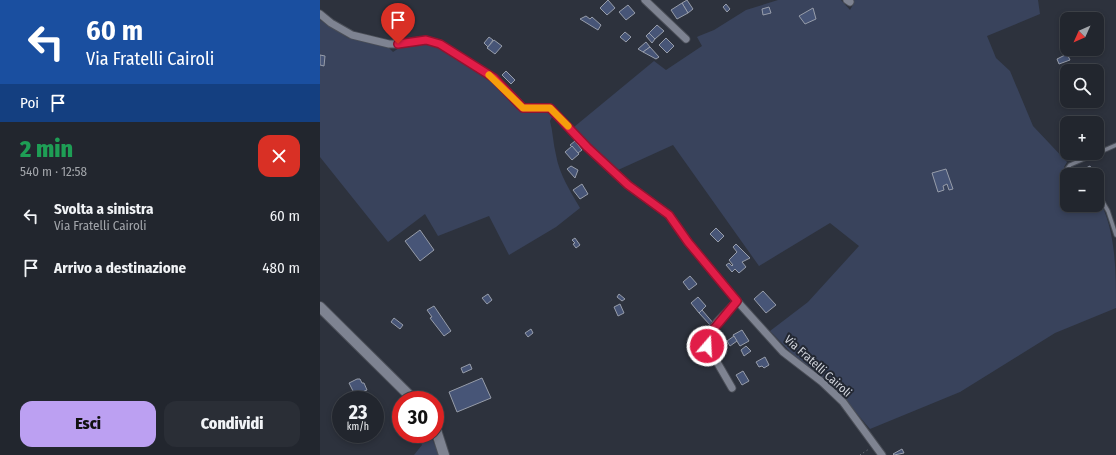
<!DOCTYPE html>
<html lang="it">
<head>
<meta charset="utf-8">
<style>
	:root { --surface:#22262e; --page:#2a2e36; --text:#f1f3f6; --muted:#a2a5aa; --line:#3f434a; --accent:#bca0f2 }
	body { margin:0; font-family:"Fira Sans Condensed",sans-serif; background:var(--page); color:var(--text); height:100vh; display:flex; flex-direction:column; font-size:15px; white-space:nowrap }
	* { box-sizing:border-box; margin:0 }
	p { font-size:13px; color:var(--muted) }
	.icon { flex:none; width:22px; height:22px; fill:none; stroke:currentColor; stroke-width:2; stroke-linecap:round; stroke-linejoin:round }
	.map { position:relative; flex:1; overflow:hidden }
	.sheet { display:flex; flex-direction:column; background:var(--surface); width:320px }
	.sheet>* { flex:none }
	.top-card { background:#1a4fa0; color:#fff; overflow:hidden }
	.needle { width:26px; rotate:225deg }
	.fabs { position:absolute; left:740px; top:12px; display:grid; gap:8px }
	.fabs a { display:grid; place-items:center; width:44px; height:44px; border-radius:8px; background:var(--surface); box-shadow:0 2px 6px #0003,0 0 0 1px var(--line); font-size:20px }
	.speed { position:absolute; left:12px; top:391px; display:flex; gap:8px; font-size:20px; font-weight:700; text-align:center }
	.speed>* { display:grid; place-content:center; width:52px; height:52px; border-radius:50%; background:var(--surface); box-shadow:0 2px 6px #0003,0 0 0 1px var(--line); line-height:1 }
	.speed small { font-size:10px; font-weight:400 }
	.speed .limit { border:6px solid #d22; background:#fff; color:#111 }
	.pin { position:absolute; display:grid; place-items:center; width:34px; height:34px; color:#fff; margin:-41px -17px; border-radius:50% 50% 50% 0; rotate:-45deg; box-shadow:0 0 4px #0007 }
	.pin .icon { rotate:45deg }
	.me { position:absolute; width:44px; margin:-22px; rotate:19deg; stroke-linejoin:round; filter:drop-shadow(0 0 3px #0008) }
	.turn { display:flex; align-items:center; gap:14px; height:84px; padding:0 20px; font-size:18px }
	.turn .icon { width:52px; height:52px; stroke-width:2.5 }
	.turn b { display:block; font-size:28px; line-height:34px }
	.then { display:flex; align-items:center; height:38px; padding:0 20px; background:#0003; gap:8px; font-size:15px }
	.round { display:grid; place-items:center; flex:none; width:42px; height:42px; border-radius:12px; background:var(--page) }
	.headline { display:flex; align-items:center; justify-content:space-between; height:68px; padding:0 20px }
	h1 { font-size:24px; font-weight:800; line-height:30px; color:#1e9e55 }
	.button { display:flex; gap:8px; margin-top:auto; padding:8px 20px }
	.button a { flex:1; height:46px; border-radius:12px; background:var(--accent); color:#111; font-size:16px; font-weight:800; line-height:46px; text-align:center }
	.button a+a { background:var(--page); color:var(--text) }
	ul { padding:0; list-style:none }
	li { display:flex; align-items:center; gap:12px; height:52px; padding:0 20px }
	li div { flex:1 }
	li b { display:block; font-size:15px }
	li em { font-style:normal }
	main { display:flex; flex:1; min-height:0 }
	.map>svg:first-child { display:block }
	.green { fill:#39435c }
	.building { fill:#475577; stroke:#979daa }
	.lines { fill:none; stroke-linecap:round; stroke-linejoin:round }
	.lane-casing { stroke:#4a4e57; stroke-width:5.5 }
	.street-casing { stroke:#4a4e57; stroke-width:9 }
	.secondary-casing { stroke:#4a4e57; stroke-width:12 }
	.path { stroke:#7d818b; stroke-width:1; stroke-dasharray:1 3; stroke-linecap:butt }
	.lane { stroke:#7e8391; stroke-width:3.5 }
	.street { stroke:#7e8391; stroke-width:7 }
	.secondary { stroke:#7e8391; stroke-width:10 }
	.route-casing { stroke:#92132f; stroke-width:10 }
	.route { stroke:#e11d48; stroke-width:7 }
	.slow { stroke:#f59e0b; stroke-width:7 }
	.labels { text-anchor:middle; stroke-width:4; stroke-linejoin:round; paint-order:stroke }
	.street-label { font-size:12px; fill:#d1d4db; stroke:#232833 }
</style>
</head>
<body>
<main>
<section class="sheet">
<div class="top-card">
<div class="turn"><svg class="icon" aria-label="left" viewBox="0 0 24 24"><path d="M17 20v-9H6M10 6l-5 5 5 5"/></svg><div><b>60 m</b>Via Fratelli Cairoli</div></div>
<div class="then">Poi<svg class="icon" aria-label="arrive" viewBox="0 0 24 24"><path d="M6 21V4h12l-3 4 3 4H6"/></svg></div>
</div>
<div class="headline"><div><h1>2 min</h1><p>540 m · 12:58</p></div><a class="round" style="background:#d93025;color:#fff"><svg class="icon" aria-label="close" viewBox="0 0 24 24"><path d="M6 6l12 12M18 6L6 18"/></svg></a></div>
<ul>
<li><svg class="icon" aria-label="left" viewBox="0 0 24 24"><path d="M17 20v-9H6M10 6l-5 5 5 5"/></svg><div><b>Svolta a sinistra</b><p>Via Fratelli Cairoli</p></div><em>60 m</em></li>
<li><svg class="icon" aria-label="arrive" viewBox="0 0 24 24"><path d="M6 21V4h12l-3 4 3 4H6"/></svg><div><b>Arrivo a destinazione</b></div><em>480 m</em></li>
</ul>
<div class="button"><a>Esci</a><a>Condividi</a></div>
</section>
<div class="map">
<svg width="796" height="455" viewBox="0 0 796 455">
	<rect width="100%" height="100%" fill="#2d323d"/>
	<g class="green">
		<path d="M 458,0 L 521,0 L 530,10 L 534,3 L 531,0 L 718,0 L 720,14 L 667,36 L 676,58 L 690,71 L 713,126 L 747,162 L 744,167 L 749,175 L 747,175 L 747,205 L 777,205 L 777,196 C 796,228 796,270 796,308 L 735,333 L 640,392 L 550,429 L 521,395 L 507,382 L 509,379 L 506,377 L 504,379 L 481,363 L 450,331 L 488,302 L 539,246 L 510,223 L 439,266 L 353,145 L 298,170 L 262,139 L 254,127 L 334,61 L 346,70 L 382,46 L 377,37 L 379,36 L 394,30 L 426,10 Z"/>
		<path d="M 0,20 L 28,38 L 52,43 L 69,48 L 73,52 L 79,48 L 106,43 L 119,46 L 146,65 L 164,74 L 197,109 L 208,113 L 228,112 L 233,115 L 230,121 C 233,132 233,143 236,155 C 239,174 251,192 260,208 L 236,227 L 189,255 L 169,216 L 118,236 L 105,214 L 68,242 L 0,157 Z"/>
		<polygon points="97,434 110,434 119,455 94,455 102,445"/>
	</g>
	<g class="building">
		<polygon points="288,0 295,8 287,15 280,8"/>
		<polygon points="367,0 373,9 368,13 362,3"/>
		<polygon points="362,3 368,13 357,19 351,10"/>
		<polygon points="406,4 410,9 407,12 403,7"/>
		<polygon points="308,5 315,13 306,20 299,12"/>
		<polygon points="449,7 451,13 443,15 442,9"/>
		<polygon points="493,8 496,19 485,24 479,16"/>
		<polygon points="266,16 270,19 272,17 281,25 278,30 260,19"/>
		<polygon points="337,25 344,31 335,39 329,33"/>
		<polygon points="305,32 311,37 306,42 300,37"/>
		<polygon points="329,33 335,39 332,43 326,36"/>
		<polygon points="169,37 173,40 168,47 164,43"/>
		<polygon points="346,38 354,46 347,53 339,45"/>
		<polygon points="174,40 182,46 175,54 167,48"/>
		<polygon points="326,42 330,47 323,52 318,49"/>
		<polygon points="330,47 339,57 336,59 323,52"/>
		<polygon points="747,54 750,60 739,64 737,59"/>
		<polygon points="0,55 5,56 4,66 0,65"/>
		<polygon points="186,71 195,80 191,84 182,75"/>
		<polygon points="255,141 262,150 258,153 250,145"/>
		<polygon points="252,146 259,154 252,160 245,152"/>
		<polygon points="251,166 258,170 255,178 247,169"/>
		<polygon points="770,166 774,174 766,175 765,173 768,172 766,168"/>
		<polygon points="626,169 633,189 629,190 627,184 623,186 624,190 618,192 612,173"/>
		<polygon points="262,184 268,194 260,199 253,190"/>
		<polygon points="396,228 404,236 398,242 390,234"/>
		<polygon points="100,230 114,250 100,261 85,241"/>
		<polygon points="255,238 260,245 256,248 253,244 255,243 252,240"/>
		<polygon points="416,244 430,258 422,262 426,267 419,273 415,269 412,272 406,265 409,263 412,266 413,265 409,260 417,252 413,247"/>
		<polygon points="370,276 377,284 369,290 363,282"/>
		<polygon points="443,291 456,305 446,313 434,299"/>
		<polygon points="168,294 172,300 167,304 162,298"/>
		<polygon points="299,294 305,299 302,301 297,297"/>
		<polygon points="378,297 386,306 379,313 371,303"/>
		<polygon points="300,304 304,313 298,316 294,307"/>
		<polygon points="114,306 131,331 124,336 110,318 112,317 107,310"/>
		<polygon points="382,310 394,324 391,326 379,313"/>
		<polygon points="74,318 83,325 80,329 71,322"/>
		<polygon points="211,329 213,333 208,337 205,333"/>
		<polygon points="422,330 429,341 420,346 413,335"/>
		<polygon points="414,336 417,341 410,346 407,341"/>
		<polygon points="426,346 431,351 424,356 421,350"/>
		<polygon points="445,357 449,365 444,368 442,366 439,367 436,362"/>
		<polygon points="150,364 152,369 143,373 141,368"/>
		<polygon points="423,371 429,381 422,385 416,375"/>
		<polygon points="162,378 171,398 137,412 129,392"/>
		<polygon points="37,379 40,379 42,383 44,383 47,390 35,395 29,383"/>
		<polygon points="582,449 584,453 574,455 573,454"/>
	</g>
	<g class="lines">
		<defs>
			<g id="lane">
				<polyline points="754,175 747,169 750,165 796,145"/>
				<polyline points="777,192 788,211 796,235"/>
			</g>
			<g id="street">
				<polyline points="325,0 366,39"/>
				<polyline points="527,0 530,2"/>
				<polyline points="0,14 11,23 32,35 69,44 78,44 106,40 120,44 174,78 203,108 230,108 267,147 308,185 349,215 368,242 417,301 463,352 502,382 523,402 562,455"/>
				<path d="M 412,388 L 386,343 C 388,327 407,313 417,301"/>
			</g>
			<g id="secondary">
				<polyline points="0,307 94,400"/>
				<polyline points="115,427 124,455"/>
			</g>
		</defs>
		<use href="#lane" class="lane-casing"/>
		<use href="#street" class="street-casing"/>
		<use href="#secondary" class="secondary-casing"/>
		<polyline class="path" points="540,455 549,449"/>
		<use href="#lane" class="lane"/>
		<use href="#street" class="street"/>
		<use href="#secondary" class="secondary"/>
	</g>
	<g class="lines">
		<defs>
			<polyline id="route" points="78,44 106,40 120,44 174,78 203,108 230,108 267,147 308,185 349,215 368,242 417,301 388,336 387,346"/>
		</defs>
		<use href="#route" class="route-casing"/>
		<use href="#route" class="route"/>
		<polyline class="slow" points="169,75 203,108 230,108 248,126"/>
	</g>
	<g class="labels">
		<g class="street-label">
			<text transform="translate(498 366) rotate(42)" y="4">Via Fratelli Cairoli</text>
		</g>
	</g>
</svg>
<div class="fabs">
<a><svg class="needle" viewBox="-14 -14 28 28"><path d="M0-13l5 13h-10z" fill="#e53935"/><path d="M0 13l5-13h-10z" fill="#a2a5aa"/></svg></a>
<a><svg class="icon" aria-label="search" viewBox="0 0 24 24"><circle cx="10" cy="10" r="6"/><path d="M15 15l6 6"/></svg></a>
<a>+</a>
<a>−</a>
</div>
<div class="speed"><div>23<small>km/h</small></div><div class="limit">30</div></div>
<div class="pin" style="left:78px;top:44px;background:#d93025"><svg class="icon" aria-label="arrive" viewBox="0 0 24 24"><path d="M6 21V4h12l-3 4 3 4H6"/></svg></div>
<svg class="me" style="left:387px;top:346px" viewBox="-20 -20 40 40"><circle r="17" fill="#e11d48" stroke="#fff" stroke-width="3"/><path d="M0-11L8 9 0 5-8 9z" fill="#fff"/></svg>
</div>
</main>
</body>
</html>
